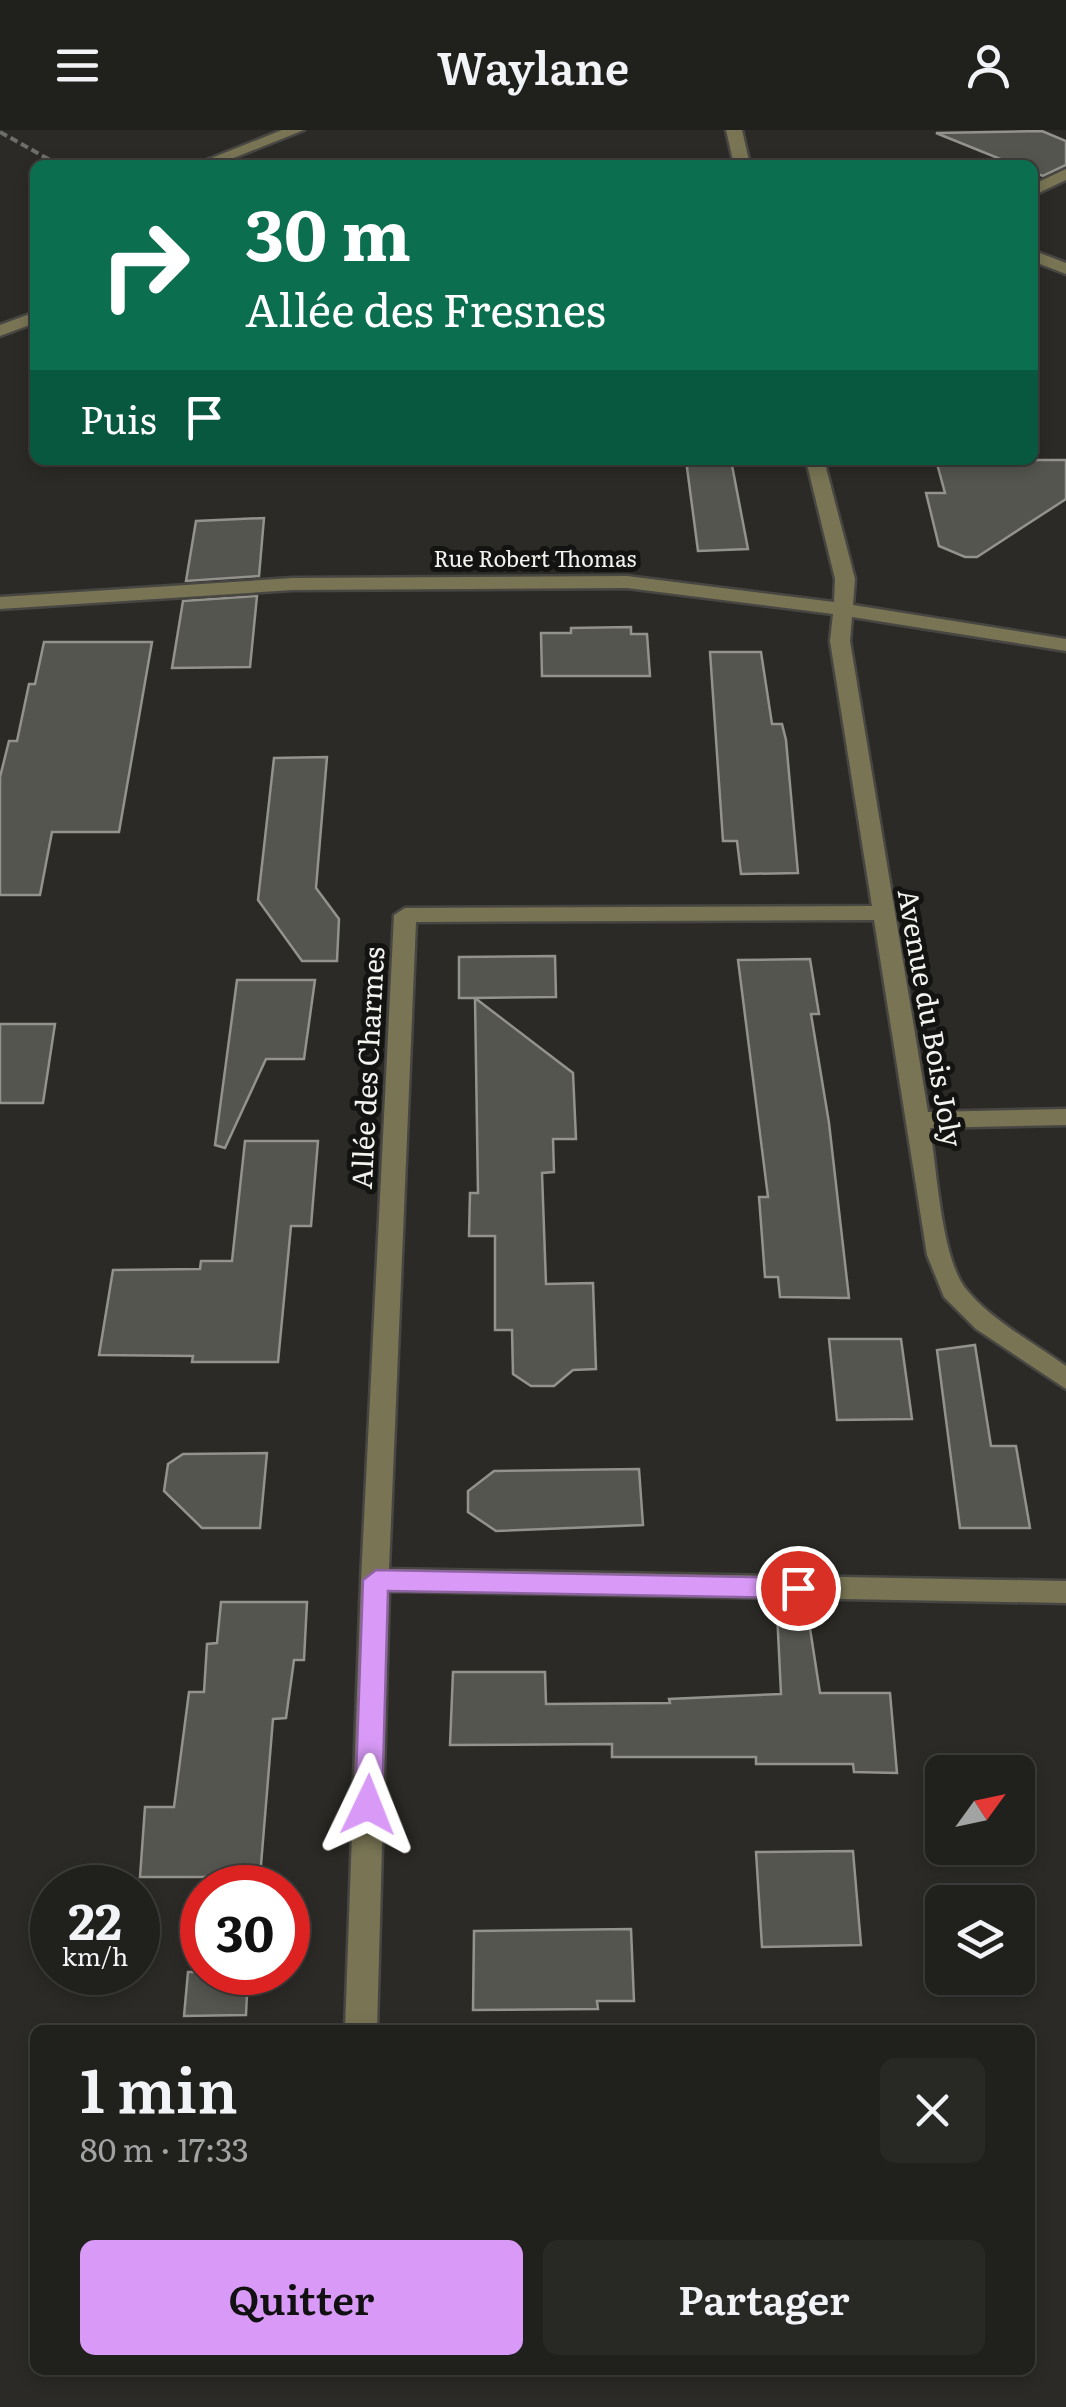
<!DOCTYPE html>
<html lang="fr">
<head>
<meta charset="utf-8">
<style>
	:root { --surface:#20201c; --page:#282825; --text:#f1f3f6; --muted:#a2a3a3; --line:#3d3e3b; --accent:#d99af7 }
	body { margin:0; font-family:Literata,serif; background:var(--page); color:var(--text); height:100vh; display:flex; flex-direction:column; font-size:38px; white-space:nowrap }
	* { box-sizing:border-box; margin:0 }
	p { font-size:32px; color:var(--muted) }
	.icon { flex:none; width:55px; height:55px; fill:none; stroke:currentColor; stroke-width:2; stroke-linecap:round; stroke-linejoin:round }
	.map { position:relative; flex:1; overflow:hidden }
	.drawer { position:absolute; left:30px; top:1895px; width:1005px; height:350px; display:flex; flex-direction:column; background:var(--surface); border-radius:15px; box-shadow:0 5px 15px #0003,0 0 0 2px var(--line) }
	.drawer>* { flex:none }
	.hud { position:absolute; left:30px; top:30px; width:1008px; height:305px; border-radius:15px; box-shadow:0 5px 15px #0003,0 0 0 2px var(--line); background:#0b6e4f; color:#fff; overflow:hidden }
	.needle { width:65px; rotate:57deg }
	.controls { position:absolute; left:925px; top:1625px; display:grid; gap:20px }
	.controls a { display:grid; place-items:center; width:110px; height:110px; border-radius:15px; background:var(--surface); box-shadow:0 5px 15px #0003,0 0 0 2px var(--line); font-size:50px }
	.speed { position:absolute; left:30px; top:1735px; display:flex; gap:20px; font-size:50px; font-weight:700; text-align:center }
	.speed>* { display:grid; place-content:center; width:130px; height:130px; border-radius:50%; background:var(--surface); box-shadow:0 5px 15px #0003,0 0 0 2px var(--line); line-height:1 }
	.speed small { font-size:25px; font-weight:400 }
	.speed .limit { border:15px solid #d22; background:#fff; color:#111 }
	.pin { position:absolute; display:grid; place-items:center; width:85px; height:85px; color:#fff; margin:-42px; border:5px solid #fff; border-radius:50%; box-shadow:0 2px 10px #0007 }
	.me { position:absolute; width:110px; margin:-55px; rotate:2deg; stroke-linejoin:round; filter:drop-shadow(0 0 8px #0008) }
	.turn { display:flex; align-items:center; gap:35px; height:210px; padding:0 50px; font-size:45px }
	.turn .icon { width:130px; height:130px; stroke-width:2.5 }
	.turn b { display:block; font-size:70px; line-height:85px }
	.then { display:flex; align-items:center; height:95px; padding:0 50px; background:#0003; gap:20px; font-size:38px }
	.round { display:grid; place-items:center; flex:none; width:105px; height:105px; border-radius:15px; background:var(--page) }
	.overview { display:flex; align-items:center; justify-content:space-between; height:170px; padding:0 50px }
	h1 { font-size:60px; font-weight:600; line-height:75px }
	.button { display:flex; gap:20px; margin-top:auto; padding:20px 50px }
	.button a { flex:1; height:115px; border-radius:15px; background:var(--accent); color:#111; font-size:40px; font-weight:600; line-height:115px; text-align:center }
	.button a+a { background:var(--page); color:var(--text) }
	header { display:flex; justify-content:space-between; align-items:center; height:130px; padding:0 50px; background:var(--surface); font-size:45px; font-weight:600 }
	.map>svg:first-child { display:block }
	.building { fill:#555550; stroke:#93928d; stroke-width:2.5 }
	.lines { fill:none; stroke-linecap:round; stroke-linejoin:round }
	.minor-casing { stroke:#474642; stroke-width:5 }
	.path { stroke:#6d6d69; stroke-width:4; stroke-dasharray:8 4; stroke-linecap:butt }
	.minor { fill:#787454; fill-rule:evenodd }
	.route { fill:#d99af7; stroke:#8d64a1; stroke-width:2.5 }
	.labels { text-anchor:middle; stroke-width:10; stroke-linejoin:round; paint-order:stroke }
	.far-street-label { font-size:22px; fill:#f2f2ef; stroke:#131311 }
	.street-label { font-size:28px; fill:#f2f2ef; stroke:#131311 }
</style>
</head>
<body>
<header><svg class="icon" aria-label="menu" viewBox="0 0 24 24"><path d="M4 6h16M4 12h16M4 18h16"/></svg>Waylane<svg class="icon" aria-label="person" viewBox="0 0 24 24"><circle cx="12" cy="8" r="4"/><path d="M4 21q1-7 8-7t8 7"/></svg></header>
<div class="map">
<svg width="1066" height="2277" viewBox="0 0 1066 2277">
	<rect width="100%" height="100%" fill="#2b2a26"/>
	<g class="building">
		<polygon points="1042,1 1066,11 1066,35 1043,46 1032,42 1032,35 1015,35 936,3"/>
		<polygon points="686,330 731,330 748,419 698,421"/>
		<polygon points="936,330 1066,330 1066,369 977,427 965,427 939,416 926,363 945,363"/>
		<polygon points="264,388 259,446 186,451 196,391"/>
		<polygon points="257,466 250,537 172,538 183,471"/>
		<polygon points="631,497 631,504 647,504 650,546 542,546 541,503 571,503 571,498"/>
		<polygon points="44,512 152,512 119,702 52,702 40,765 0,765 0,647 9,611 17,611 29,554 35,554"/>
		<polygon points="710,522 761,522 772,594 782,594 786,610 798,743 741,744 737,711 723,711"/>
		<polygon points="327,627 316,758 339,789 337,831 302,831 258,770 274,628"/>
		<polygon points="555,826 556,867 475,868 573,943 576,1009 553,1009 554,1042 542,1043 546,1154 593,1153 596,1239 573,1240 554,1256 531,1256 513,1244 512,1200 495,1200 495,1106 469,1106 470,1063 478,1063 475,868 459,868 459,827"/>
		<polygon points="810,829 819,884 811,884 829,993 849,1168 780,1167 778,1147 765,1147 759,1067 768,1067 738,830"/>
		<polygon points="237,850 315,850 304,929 266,929 225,1018 215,1015"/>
		<polygon points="0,894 55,894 43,973 0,973"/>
		<polygon points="245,1011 318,1011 311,1096 291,1096 278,1232 192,1232 193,1226 99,1225 113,1140 200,1139 201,1131 232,1131"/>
		<polygon points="829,1209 901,1209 912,1289 837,1290"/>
		<polygon points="975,1215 991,1316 1016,1316 1030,1398 960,1398 937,1220"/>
		<polygon points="267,1323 260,1398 202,1398 164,1361 168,1334 183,1324"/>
		<polygon points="639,1339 643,1395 496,1401 468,1382 468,1361 494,1341"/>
		<polygon points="221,1472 307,1472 304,1530 294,1530 286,1588 273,1589 260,1747 140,1747 145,1677 174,1677 189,1562 204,1562 207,1514 217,1513"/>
		<polygon points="807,1479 820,1563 890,1563 897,1643 854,1642 853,1634 756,1634 756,1627 612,1627 612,1614 450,1615 453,1542 545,1542 546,1574 670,1573 669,1569 781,1564 777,1482"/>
		<polygon points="853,1721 861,1815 762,1817 756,1722"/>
		<polygon points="631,1799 634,1871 597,1871 598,1879 473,1880 474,1801"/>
		<polygon points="188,1842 248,1842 246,1885 184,1886"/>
	</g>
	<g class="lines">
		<defs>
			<g id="minor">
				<polygon points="282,0 304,0 216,35 194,35"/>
				<polygon points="726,0 742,0 750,35 734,35"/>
				<polygon points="1066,39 1066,50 1032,66 1032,55"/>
				<polygon points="1032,120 1066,133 1066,144 1032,131"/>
				<polygon points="35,182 35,193 0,206 0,195"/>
				<path d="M 806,330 L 824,330 L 855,449 L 853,475 L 1066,509 L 1066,521 L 852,487 L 850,511 L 928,982 L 1066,979 L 1066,995 L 930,998 C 937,1039 941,1128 966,1159 C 992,1191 1033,1212 1066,1236 L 1066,1259 L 976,1199 L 944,1167 L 927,1125 L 874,790 L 416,792 L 389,1439 L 1066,1451 L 1066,1473 L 389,1461 L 377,1900 L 345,1900 L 361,1450 L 394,785 L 405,778 L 872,776 L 830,511 L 833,484 L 627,458 L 293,460 L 0,479 L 0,467 L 293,448 L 627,446 L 834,472 L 835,449 Z"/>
			</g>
		</defs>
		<use href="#minor" class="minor-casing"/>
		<polyline class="path" points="0,2 59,35"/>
		<use href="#minor" class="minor"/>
	</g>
	<polygon class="route" points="376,1440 798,1448 810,1458 798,1468 388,1461 382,1675 378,1683 359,1683 355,1675 363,1450"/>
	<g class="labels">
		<g class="far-street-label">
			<text x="535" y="437">Rue Robert Thomas</text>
		</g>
		<g class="street-label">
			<text transform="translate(930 888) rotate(80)" y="10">Avenue du Bois Joly</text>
			<text transform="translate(368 938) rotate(-87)" y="10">Allée des Charmes</text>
		</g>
	</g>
</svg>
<div class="controls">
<a><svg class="needle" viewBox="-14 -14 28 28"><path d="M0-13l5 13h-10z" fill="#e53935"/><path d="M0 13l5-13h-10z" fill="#a2a3a3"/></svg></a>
<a><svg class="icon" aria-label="layers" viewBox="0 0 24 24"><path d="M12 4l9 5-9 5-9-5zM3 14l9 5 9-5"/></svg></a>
</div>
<div class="speed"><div>22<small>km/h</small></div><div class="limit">30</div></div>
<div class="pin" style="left:798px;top:1458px;background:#d93025"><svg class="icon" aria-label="arrive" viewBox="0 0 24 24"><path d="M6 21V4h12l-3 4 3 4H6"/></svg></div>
<svg class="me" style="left:368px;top:1675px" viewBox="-20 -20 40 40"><path d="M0-17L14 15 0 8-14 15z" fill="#d99af7" stroke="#fff" stroke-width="4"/></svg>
<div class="hud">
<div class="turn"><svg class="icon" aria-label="right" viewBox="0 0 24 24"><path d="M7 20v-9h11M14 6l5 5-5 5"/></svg><div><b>30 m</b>Allée des Fresnes</div></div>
<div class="then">Puis<svg class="icon" aria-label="arrive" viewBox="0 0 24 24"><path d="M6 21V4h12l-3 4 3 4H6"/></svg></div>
</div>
<section class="drawer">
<div class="overview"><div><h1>1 min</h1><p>80 m · 17:33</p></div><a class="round"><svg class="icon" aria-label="close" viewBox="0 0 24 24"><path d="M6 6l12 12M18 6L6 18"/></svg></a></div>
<div class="button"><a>Quitter</a><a>Partager</a></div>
</section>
</div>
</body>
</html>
